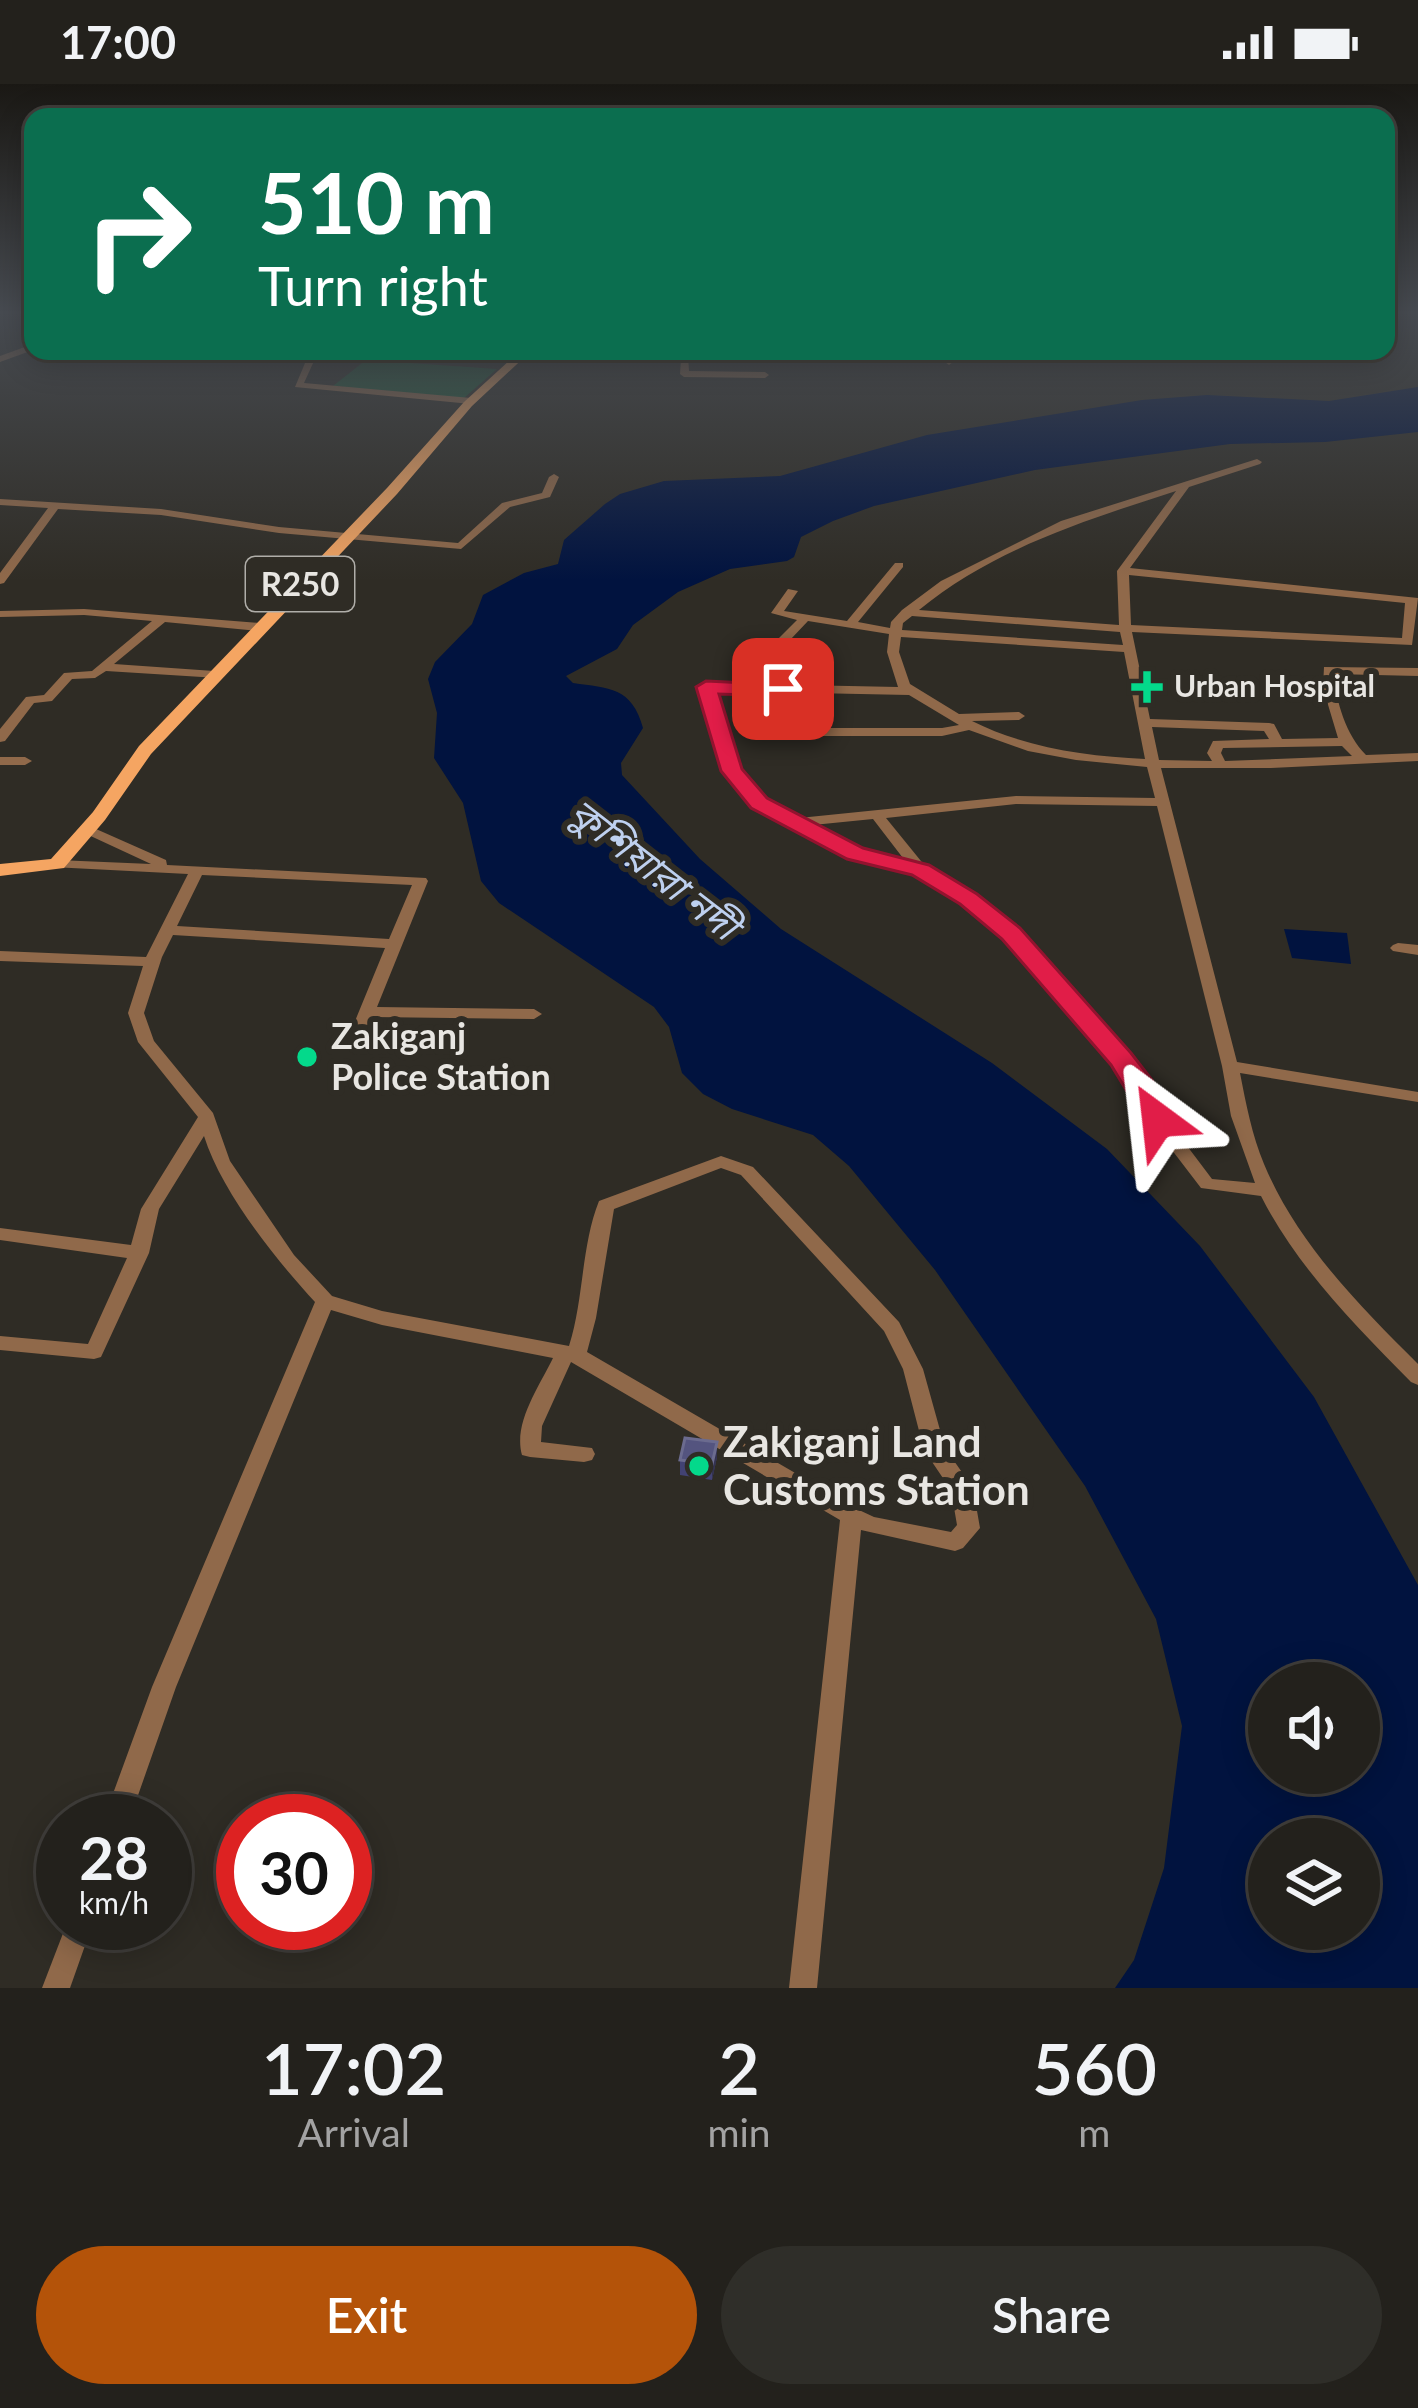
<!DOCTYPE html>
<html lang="en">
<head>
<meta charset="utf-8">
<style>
	:root { --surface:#23211c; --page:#2f2e29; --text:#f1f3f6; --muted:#a3a3a3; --line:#403e3b; --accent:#b45309 }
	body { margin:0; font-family:Lato,"Noto Sans Bengali",sans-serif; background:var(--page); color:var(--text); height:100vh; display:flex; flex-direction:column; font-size:45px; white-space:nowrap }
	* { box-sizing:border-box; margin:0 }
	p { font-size:39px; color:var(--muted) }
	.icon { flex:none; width:66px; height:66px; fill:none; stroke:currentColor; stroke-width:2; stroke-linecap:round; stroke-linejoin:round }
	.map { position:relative; height:1904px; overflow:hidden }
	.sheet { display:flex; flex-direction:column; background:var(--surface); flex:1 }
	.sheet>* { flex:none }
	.guide { position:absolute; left:24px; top:24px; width:1371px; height:252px; border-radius:24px; box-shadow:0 6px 30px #0003,0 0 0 3px var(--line); background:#0b6e4f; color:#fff; overflow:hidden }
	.controls { position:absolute; left:1248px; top:1578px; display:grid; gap:24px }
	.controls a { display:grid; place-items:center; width:132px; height:132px; border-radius:50%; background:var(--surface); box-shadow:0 6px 30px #0003,0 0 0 3px var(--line); font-size:60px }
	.speed { position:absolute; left:36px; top:1710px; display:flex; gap:24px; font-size:60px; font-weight:700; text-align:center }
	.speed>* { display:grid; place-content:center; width:156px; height:156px; border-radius:50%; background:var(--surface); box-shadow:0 6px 30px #0003,0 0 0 3px var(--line); line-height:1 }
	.speed small { font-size:30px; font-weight:400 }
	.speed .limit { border:18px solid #d22; background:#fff; color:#111 }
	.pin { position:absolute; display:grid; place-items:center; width:102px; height:102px; color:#fff; margin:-51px; border-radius:24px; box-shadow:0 6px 18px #0006 }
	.me { position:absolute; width:132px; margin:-66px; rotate:330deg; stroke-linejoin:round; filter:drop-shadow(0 0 9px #0008) }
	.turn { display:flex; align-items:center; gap:42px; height:252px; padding:0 36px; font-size:54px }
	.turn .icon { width:156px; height:156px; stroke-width:2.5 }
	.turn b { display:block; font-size:84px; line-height:102px }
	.eta { display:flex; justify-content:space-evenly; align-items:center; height:204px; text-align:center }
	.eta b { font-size:72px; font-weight:600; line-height:84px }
	.action { display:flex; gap:24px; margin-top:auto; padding:24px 36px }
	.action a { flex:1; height:138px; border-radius:72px; background:var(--accent); color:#fff; font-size:48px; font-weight:600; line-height:138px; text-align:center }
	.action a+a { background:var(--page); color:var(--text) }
	.status { display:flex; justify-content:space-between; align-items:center; height:84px; padding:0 60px; background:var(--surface); direction:ltr }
	.status svg { height:33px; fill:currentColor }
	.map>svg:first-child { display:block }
	.green { fill:#1c5634 }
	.water { fill:#01133f; fill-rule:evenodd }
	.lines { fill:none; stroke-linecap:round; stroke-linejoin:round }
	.minor { fill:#90694a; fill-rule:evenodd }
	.major { fill:#f5a562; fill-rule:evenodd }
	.wall { fill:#424273 }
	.shaded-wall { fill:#33324f }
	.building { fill:#54547f; stroke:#6b6b8f; stroke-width:3 }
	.route { fill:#e11d48; stroke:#92132f; stroke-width:3 }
	.poi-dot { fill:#04d98b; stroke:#2f2c25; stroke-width:4.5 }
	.labels { text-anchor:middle; stroke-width:12; stroke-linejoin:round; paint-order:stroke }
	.far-poi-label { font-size:30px; font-weight:bold; fill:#e8e6e2; stroke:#2f2c25; text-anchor:start }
	.shield { fill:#2f2c25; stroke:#b0aea9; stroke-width:3 }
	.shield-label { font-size:33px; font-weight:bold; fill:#e8e6e2 }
	.poi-label { font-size:36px; font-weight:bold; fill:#e8e6e2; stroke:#2f2c25; text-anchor:start }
	.water-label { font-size:39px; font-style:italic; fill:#bed0ef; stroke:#2f2c25 }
	.near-poi-label { font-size:42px; font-weight:bold; fill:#e8e6e2; stroke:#2f2c25; text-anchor:start }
</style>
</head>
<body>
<div class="status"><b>17:00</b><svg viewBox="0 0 49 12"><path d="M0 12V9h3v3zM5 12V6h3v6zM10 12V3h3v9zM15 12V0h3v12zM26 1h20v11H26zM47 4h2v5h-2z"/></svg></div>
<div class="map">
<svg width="1418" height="1904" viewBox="0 0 1418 1904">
	<rect width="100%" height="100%" fill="#2f2c25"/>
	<polygon class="green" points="366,276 497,285 464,314 333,302"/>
	<g class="water">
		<path d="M 1418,303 L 1418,348 L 1325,358 L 1230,360 L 1035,386 L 874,422 L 833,437 L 801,453 L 794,473 L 787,477 L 730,485 L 678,508 L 633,541 L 617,565 L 566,592 L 573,599 C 609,604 632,603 643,644 L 621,679 L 622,691 L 700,775 L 781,845 L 992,979 L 1107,1065 L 1200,1162 L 1314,1313 L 1418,1501 L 1418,1904 L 1115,1904 L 1134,1876 L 1164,1784 L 1182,1642 L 1156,1535 L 1085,1402 L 935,1186 L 849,1082 L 813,1051 L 732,1025 L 703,1010 L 682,989 L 669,943 L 654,923 L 499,819 L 481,797 L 463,719 L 434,674 L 437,629 L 428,595 L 435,578 L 472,540 L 483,511 L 524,489 L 558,480 L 564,456 L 605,420 L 620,410 L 664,397 L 780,392 L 927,351 L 1142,316 L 1207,311 L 1329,317 ZM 1359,1599 L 1359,1689 L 1269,1689 L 1269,1599 ZM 1359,1755 L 1359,1845 L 1269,1845 L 1269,1755 Z"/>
		<polygon points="1284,845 1347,849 1351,880 1292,874"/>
	</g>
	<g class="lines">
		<g class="minor">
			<polygon points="33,260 33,266 0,278 0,272"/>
			<polygon points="311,267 320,267 311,275 314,277 304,299 471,314 476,317 471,320 295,303 305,279 300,276"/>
			<polygon points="619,267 688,271 689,287 765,288 769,291 765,294 684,293 680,290 681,275"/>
			<polygon points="949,267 957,267 953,278 949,281 945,278"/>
			<path d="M 1257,375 L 1262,378 L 1260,380 L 1189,403 L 1130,484 L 1418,514 L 1412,561 L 1132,548 L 1150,635 L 1269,639 L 1274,640 L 1282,655 L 1338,654 L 1323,604 L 1324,583 L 1418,584 L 1418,592 L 1334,590 C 1336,618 1346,651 1366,671 L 1418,669 L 1418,677 L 1271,684 L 1161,684 L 1237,978 L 1418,1008 L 1418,1018 L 1240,989 C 1246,1020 1252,1051 1264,1080 C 1297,1159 1358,1220 1418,1280 L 1418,1301 L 1411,1298 C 1355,1241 1297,1183 1261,1112 L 1201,1104 L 1152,1040 L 1130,998 L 1006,852 L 964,818 L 916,789 L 850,772 L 754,722 L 725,687 L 700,603 L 706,599 L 898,603 L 887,568 L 889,550 L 808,537 L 790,556 L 784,579 L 776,579 L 778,555 L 797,536 L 771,529 L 788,505 L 798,507 L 784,527 L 847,537 L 895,479 L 903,479 L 903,483 L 858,538 L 890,544 L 891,538 L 902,526 L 941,497 L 1061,437 ZM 1176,407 L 1117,487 L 1119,541 L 919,526 C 993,465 1086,436 1176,407 ZM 1129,491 L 1405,519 L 1402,554 L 1131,541 ZM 912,532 L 1120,548 L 1123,561 L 902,546 L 903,539 ZM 901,553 L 1124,568 L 1145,675 C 1086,672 1026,664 972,637 L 1019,636 L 1025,632 L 1019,628 L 959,630 L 910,600 L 899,568 ZM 713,607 L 909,611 L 959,641 L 942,644 L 806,644 L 800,648 L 806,652 L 942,652 L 969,646 L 1028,667 L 1076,676 L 1147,683 L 1155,714 L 1016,712 L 799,734 L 764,716 L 738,686 ZM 1152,643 L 1264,647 L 1269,655 L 1213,657 L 1207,669 L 1212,677 L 1159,676 ZM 1342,662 L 1352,672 L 1225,677 L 1221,669 L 1223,664 ZM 1016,720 L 1157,722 L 1222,982 L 1231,1032 L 1255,1099 L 1212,1095 L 1166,1034 L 1144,992 L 1016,846 L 974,812 L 925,782 L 886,734 ZM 873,735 L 906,778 L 860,766 L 813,741 Z"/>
			<polygon points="554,390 559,393 550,413 510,423 461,465 279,449 161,431 58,425 4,499 0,500 0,489 48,424 0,421 0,415 161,425 279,443 458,459 502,419 542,409 549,393"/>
			<polygon points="84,525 259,539 265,543 259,547 165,538 114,580 214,587 218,588 218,594 106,587 95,594 72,595 52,617 34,619 5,657 0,658 0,645 26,613 44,611 64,589 92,587 152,537 84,531 0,533 0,527"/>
			<polygon points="0,673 25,673 32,677 25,681 0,681"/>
			<path d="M 87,741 L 166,776 L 167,781 L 426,794 L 428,797 L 377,923 L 534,925 L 542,930 L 534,935 L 373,933 L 362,959 L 354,964 L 346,959 L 385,864 L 173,851 L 162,873 L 144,929 L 154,957 L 213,1029 L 230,1077 L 294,1171 L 332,1212 L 382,1227 L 569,1262 C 584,1215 581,1162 599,1117 L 721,1072 L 753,1083 L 899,1238 L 923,1285 L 945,1364 L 973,1404 L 980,1444 L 963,1464 L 955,1467 L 861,1446 L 817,1904 L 789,1904 L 840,1436 L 571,1278 L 542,1342 L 541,1358 L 592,1364 L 595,1370 L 592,1376 L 584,1378 L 530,1373 L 522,1371 C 513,1339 539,1303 553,1274 L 382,1241 L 331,1226 L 176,1603 L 129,1737 L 103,1737 L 152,1603 L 315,1218 C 276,1176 221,1107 204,1052 L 159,1125 L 149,1169 L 101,1273 L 94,1275 L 0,1266 L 0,1252 L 88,1260 L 127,1174 L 0,1156 L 0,1144 L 131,1161 L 141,1125 L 198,1033 L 138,958 L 128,929 L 143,882 L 0,877 L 0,867 L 146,873 L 188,790 L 52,783 L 50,780 L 57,776 L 151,780 L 82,748 L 80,745 ZM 202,791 L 412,801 L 389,855 L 177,842 ZM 721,1084 L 741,1091 L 884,1247 L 903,1285 L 924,1366 L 951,1406 L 957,1441 L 951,1448 L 874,1433 L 859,1426 L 587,1268 L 596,1234 L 614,1125 Z"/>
			<polygon points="1398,859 1418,861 1418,871 1393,867 1390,864 1393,861"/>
			<polygon points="67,1839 93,1839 70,1904 42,1904"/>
		</g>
		<polygon class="major" points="520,267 531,267 472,322 397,410 151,670 105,736 64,784 0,792 0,780 51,775 93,728 139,662 387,404 464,318"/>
	</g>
	<polygon class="wall" points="717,1373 712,1396 680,1391 680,1376"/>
	<polygon class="shaded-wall" points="717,1358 717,1373 712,1396 712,1380"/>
	<polygon class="building" points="685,1354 717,1358 712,1380 680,1376"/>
	<linearGradient id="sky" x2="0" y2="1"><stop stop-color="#1a1814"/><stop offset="0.46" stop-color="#474b51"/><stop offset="1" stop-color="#474b51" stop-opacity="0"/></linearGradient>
	<rect width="1418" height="497" fill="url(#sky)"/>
	<polygon class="route" points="706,597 790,601 793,605 783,612 719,610 742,685 767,714 863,764 929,781 977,810 1020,844 1131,969 1152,996 1172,1036 1168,1042 1148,1042 1111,981 1002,855 960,820 912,791 847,775 751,724 721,687 696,603"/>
	<g class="poi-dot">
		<path d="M1141 585h12v12h12v12h-12v12h-12v-12h-12v-12h12z"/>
		<circle cx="307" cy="973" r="12"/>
		<circle cx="699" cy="1382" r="12"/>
	</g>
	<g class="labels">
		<g class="far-poi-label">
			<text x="1174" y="613">Urban Hospital</text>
		</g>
		<rect class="shield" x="246" y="473" width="108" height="54" rx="9"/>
		<g class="shield-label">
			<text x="300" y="512">R250</text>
		</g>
		<g class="poi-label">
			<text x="331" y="965">Zakiganj<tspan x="331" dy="41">Police Station</tspan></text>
		</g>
		<g class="water-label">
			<text transform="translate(654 785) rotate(38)" y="14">কুশিয়ারা নদী</text>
		</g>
		<g class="near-poi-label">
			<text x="723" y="1373">Zakiganj Land<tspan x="723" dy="48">Customs Station</tspan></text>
		</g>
	</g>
</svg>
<div class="controls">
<a><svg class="icon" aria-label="sound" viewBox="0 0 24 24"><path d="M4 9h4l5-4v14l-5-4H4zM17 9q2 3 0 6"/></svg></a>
<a><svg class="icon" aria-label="layers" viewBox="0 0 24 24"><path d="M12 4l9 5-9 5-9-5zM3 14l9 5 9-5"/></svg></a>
</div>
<div class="speed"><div>28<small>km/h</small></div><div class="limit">30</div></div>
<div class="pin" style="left:783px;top:605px;background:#d93025"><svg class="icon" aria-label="arrive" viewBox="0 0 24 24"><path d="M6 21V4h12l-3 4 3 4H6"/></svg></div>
<svg class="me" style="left:1158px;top:1036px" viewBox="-20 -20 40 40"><path d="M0-17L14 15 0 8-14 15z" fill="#e11d48" stroke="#fff" stroke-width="4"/></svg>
<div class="guide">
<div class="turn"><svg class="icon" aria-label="right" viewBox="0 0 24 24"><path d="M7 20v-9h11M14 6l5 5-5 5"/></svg><div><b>510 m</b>Turn right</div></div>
</div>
</div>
<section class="sheet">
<div class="eta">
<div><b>17:02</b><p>Arrival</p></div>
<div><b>2</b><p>min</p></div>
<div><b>560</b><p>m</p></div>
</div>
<div class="action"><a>Exit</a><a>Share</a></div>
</section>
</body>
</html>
